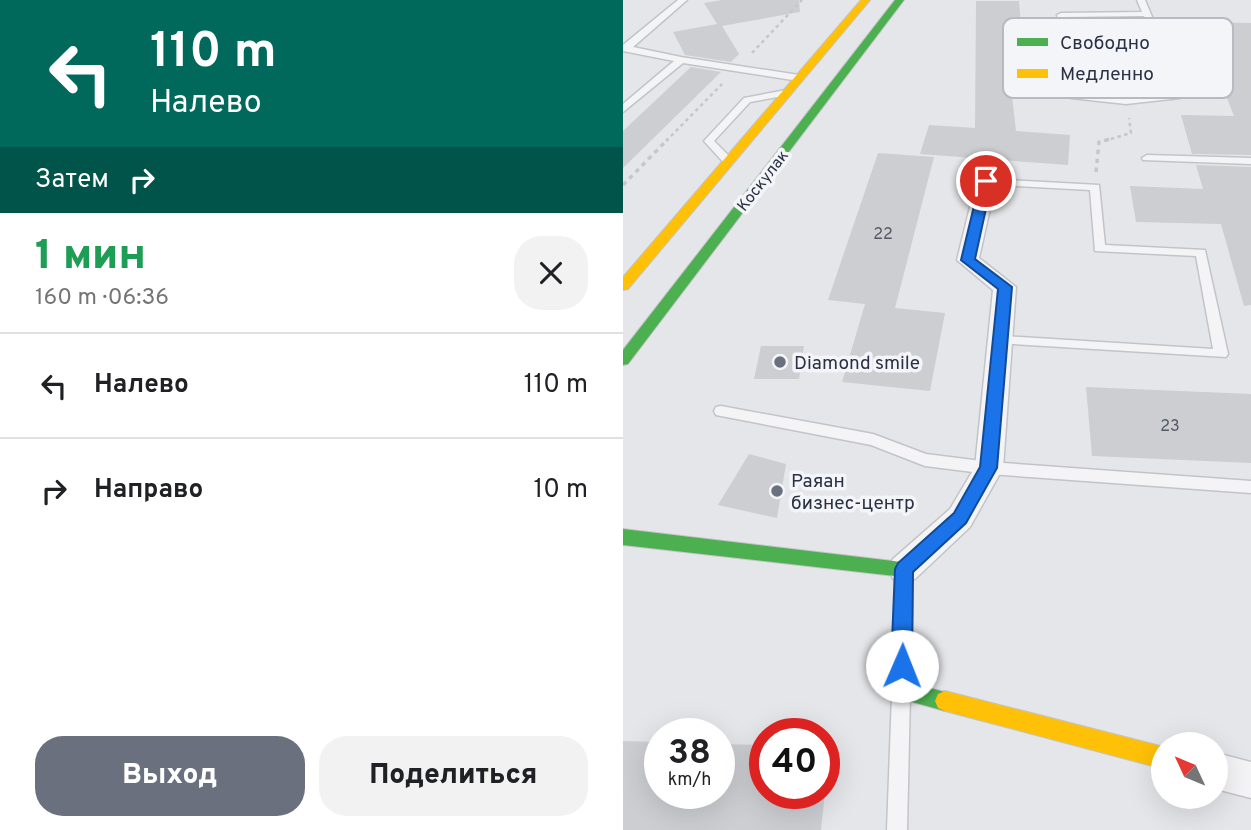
<!DOCTYPE html>
<html lang="ru">
<head>
<meta charset="utf-8">
<style>
	:root { --surface:#fff; --page:#f2f2f2; --text:#202124; --muted:#757577; --line:#e0e0e0; --accent:#6b707e }
	body { margin:0; font-family:Overpass,sans-serif; background:var(--page); color:var(--text); height:100vh; display:flex; flex-direction:column; font-size:26px; white-space:nowrap }
	* { box-sizing:border-box; margin:0 }
	p { font-size:23px; color:var(--muted) }
	.icon { flex:none; width:38px; height:38px; fill:none; stroke:currentColor; stroke-width:2; stroke-linecap:round; stroke-linejoin:round }
	.map { position:relative; flex:1; overflow:hidden }
	.side { display:flex; flex-direction:column; background:var(--surface); width:623px }
	.side>* { flex:none }
	.hud { background:#00695c; color:#fff; overflow:hidden }
	.needle { width:46px; rotate:314deg }
	.buttons { position:absolute; left:528px; top:732px; display:grid; gap:14px }
	.buttons a { display:grid; place-items:center; width:77px; height:77px; border-radius:50%; background:var(--surface); box-shadow:0 7px 28px #0002; font-size:35px }
	.speed { position:absolute; left:21px; top:718px; display:flex; gap:14px; font-size:35px; font-weight:700; text-align:center }
	.speed>* { display:grid; place-content:center; width:91px; height:91px; border-radius:50%; background:var(--surface); box-shadow:0 7px 28px #0002; line-height:1 }
	.speed small { font-size:18px; font-weight:400 }
	.speed .limit { border:10px solid #d22; background:#fff; color:#111 }
	.pin { position:absolute; display:grid; place-items:center; width:60px; height:60px; color:#fff; margin:-30px; border:4px solid #fff; border-radius:50%; box-shadow:0 2px 7px #0007 }
	.me { position:absolute; width:77px; margin:-38px; rotate:1deg; stroke-linejoin:round; filter:drop-shadow(0 0 5px #0008) }
	.turn { display:flex; align-items:center; gap:24px; height:147px; padding:0 35px; font-size:32px }
	.turn .icon { width:91px; height:91px; stroke-width:2.5 }
	.turn b { display:block; font-size:49px; line-height:60px }
	.then { display:flex; align-items:center; height:66px; padding:0 35px; background:#0003; gap:14px; font-size:26px }
	.round { display:grid; place-items:center; flex:none; width:74px; height:74px; border-radius:28px; background:var(--page) }
	.head { display:flex; align-items:center; justify-content:space-between; height:119px; padding:0 35px }
	h1 { font-size:42px; font-weight:800; line-height:52px; color:#1e9e55 }
	.action { display:flex; gap:14px; margin-top:auto; padding:14px 35px }
	.action a { flex:1; height:80px; border-radius:28px; background:var(--accent); color:#fff; font-size:28px; font-weight:800; line-height:80px; text-align:center }
	.action a+a { background:var(--page); color:var(--text) }
	ul { padding:0; list-style:none }
	li { display:flex; align-items:center; gap:21px; height:105px; padding:0 35px; border-top:2px solid var(--line) }
	li div { flex:1 }
	li b { display:block; font-size:26px }
	li em { font-style:normal }
	main { display:flex; flex:1; min-height:0 }
	.map>svg:first-child { display:block }
	.building { fill:#cdced2 }
	.lines { fill:none; stroke-linecap:round; stroke-linejoin:round }
	.lane-casing { stroke:#c3c4c7; stroke-width:3 }
	.street-casing { stroke:#c3c4c7; stroke-width:3 }
	.fast-casing { stroke:#c3c4c7; stroke-width:2 }
	.slow-casing { stroke:#c3c4c7; stroke-width:2 }
	.path-far1 { stroke:#c6c7cb; stroke-width:2.5; stroke-dasharray:3.5 3.5; stroke-linecap:butt }
	.path { stroke:#c6c7cb; stroke-width:3.5; stroke-dasharray:4.5 4.5; stroke-linecap:butt }
	.lane { fill:#f4f4f6; fill-rule:evenodd }
	.street { fill:#f4f4f6; fill-rule:evenodd }
	.fast { fill:#4caf50; fill-rule:evenodd }
	.slow { fill:#ffc107; fill-rule:evenodd }
	.route { fill:#1a73e8; stroke:#114b97; stroke-width:2 }
	.poi-dot { fill:#6b707e; stroke:#f3f5f8; stroke-width:2.5 }
	.labels { text-anchor:middle; stroke-width:7; stroke-linejoin:round; paint-order:stroke }
	.far-street-label { font-size:16px; fill:#2a3144; stroke:#f3f5f8 }
	.number-label { font-size:16px; fill:#545968 }
	.poi-label { font-size:19px; fill:#2a3144; stroke:#f3f5f8; text-anchor:start }
	.key { fill:#f3f5f8; stroke:#b7bac2; stroke-width:2 }
	.key-label { font-size:19px; fill:#2a3144 }
</style>
</head>
<body>
<main>
<section class="side">
<div class="hud">
<div class="turn"><svg class="icon" aria-label="left" viewBox="0 0 24 24"><path d="M17 20v-9H6M10 6l-5 5 5 5"/></svg><div><b>110 m</b>Налево</div></div>
<div class="then">Затем<svg class="icon" aria-label="right" viewBox="0 0 24 24"><path d="M7 20v-9h11M14 6l5 5-5 5"/></svg></div>
</div>
<div class="head"><div><h1>1 мин</h1><p>160 m · 06:36</p></div><a class="round"><svg class="icon" aria-label="close" viewBox="0 0 24 24"><path d="M6 6l12 12M18 6L6 18"/></svg></a></div>
<ul>
<li><svg class="icon" aria-label="left" viewBox="0 0 24 24"><path d="M17 20v-9H6M10 6l-5 5 5 5"/></svg><div><b>Налево</b></div><em>110 m</em></li>
<li><svg class="icon" aria-label="right" viewBox="0 0 24 24"><path d="M7 20v-9h11M14 6l5 5-5 5"/></svg><div><b>Направо</b></div><em>10 m</em></li>
</ul>
<div class="action"><a>Выход</a><a>Поделиться</a></div>
</section>
<div class="map">
<svg width="628" height="830" viewBox="0 0 628 830">
	<rect width="100%" height="100%" fill="#e5e6e9"/>
	<g class="building">
		<polygon points="99,0 176,0 177,12 99,26 116,54 108,62 62,55 50,32 94,24 81,3"/>
		<polygon points="353,1 396,1 403,87 388,87 393,131 447,135 445,165 297,154 306,125 352,128"/>
		<polygon points="574,22 628,23 628,155 569,154 558,115 611,116"/>
		<polygon points="68,67 98,72 0,168 0,131"/>
		<polygon points="255,153 311,157 272,308 322,313 307,391 219,382 242,304 205,300"/>
		<polygon points="573,165 628,167 628,305 621,306 598,224 513,222 507,186 580,189"/>
		<polygon points="138,346 181,346 176,379 131,379"/>
		<polygon points="463,387 628,394 628,463 469,456"/>
		<polygon points="126,454 163,464 154,518 95,505"/>
		<polygon points="0,741 37,742 37,793 96,793 96,744 142,745 142,793 202,793 198,830 0,830"/>
	</g>
	<g class="lines">
		<defs>
			<g id="lane">
				<polygon points="55,0 64,0 10,47 58,57 176,75 180,78 176,81 60,63 0,112 0,104 51,61 0,51 0,45"/>
				<path d="M 514,0 L 522,0 L 562,95 L 557,98 L 503,104 L 448,98 L 434,15 L 438,13 L 519,12 ZM 521,16 L 552,93 L 503,98 L 455,94 L 442,17 Z"/>
				<polygon points="163,90 168,93 166,95 127,102 91,141 109,159 109,163 101,163 81,141 121,98"/>
				<polygon points="524,155 628,158 628,164 520,160 519,158"/>
				<polygon points="363,179 476,185 482,245 582,250 605,354 603,357 374,343 373,340 374,337 379,336 590,349 573,256 472,251 467,190 359,184 358,182"/>
				<polygon points="98,406 250,434 303,454 366,462 628,481 628,493 366,474 302,466 248,445 93,415 91,411 93,407"/>
				<polygon points="278,686 284,689 287,695 284,830 264,830 269,695 272,689"/>
			</g>
			<g id="street">
				<polygon points="363,176 373,182 356,258 393,287 380,468 347,527 292,579 281,582 270,579 266,569 270,559 327,509 352,467 370,290 334,260 353,182"/>
				<polygon points="593,753 628,762 628,798 593,789"/>
			</g>
			<g id="fast">
				<polygon points="272,0 281,0 5,364 0,365 0,350"/>
				<polygon points="0,529 287,563 290,569 288,683 329,694 332,701 329,708 322,711 271,697 268,690 272,576 0,545"/>
			</g>
			<g id="slow">
				<polygon points="238,0 247,0 5,289 0,290 0,277"/>
				<polygon points="322,691 541,747 541,769 322,711 315,708 312,701 315,694"/>
			</g>
		</defs>
		<use href="#lane" class="lane-casing"/>
		<use href="#street" class="street-casing"/>
		<use href="#fast" class="fast-casing"/>
		<use href="#slow" class="slow-casing"/>
		<g class="path-far1">
			<polyline points="129,53 179,0"/>
			<polyline points="43,141 99,84"/>
			<polyline points="481,141 508,133 506,118"/>
		</g>
		<g class="path">
			<polyline points="473,172 476,142 487,139"/>
			<polyline points="0,185 45,139"/>
		</g>
		<use href="#lane" class="lane"/>
		<use href="#street" class="street"/>
		<use href="#fast" class="fast"/>
		<use href="#slow" class="slow"/>
	</g>
	<polygon class="route" points="363,178 369,181 352,259 389,287 374,468 343,523 290,572 289,666 286,673 279,676 271,673 268,666 272,569 275,563 331,513 357,467 375,289 338,260 357,181"/>
	<g class="poi-dot">
		<circle cx="157" cy="362" r="7"/>
		<circle cx="154" cy="491" r="7"/>
	</g>
	<g class="labels">
		<g class="far-street-label">
			<text transform="translate(139 180) rotate(-52)" y="6">Коскулак</text>
		</g>
		<g class="number-label">
			<text x="260" y="239">22</text>
			<text x="547" y="431">23</text>
		</g>
		<g class="poi-label">
			<text x="171" y="369">Diamond smile</text>
			<text x="168" y="487">Раяан<tspan x="168" dy="22">бизнес-центр</tspan></text>
		</g>
	</g>
	<rect x="380" y="18" width="230" height="80" rx="10" class="key"/>
	<rect x="394" y="38" width="31" height="8" fill="#4caf50"/>
	<rect x="394" y="69" width="31" height="9" fill="#ffc107"/>
	<g class="key-label">
		<text x="437" y="49">Свободно</text>
		<text x="437" y="80">Медленно</text>
	</g>
</svg>
<div class="buttons">
<a><svg class="needle" viewBox="-14 -14 28 28"><path d="M0-13l5 13h-10z" fill="#e53935"/><path d="M0 13l5-13h-10z" fill="#757577"/></svg></a>
</div>
<div class="speed"><div>38<small>km/h</small></div><div class="limit">40</div></div>
<div class="pin" style="left:363px;top:181px;background:#d93025"><svg class="icon" aria-label="arrive" viewBox="0 0 24 24"><path d="M6 21V4h12l-3 4 3 4H6"/></svg></div>
<svg class="me" style="left:279px;top:666px" viewBox="-20 -20 40 40"><circle r="19" fill="#fff"/><path d="M0-13L10 11 0 6-10 11z" fill="#1a73e8"/></svg>
</div>
</main>
</body>
</html>
